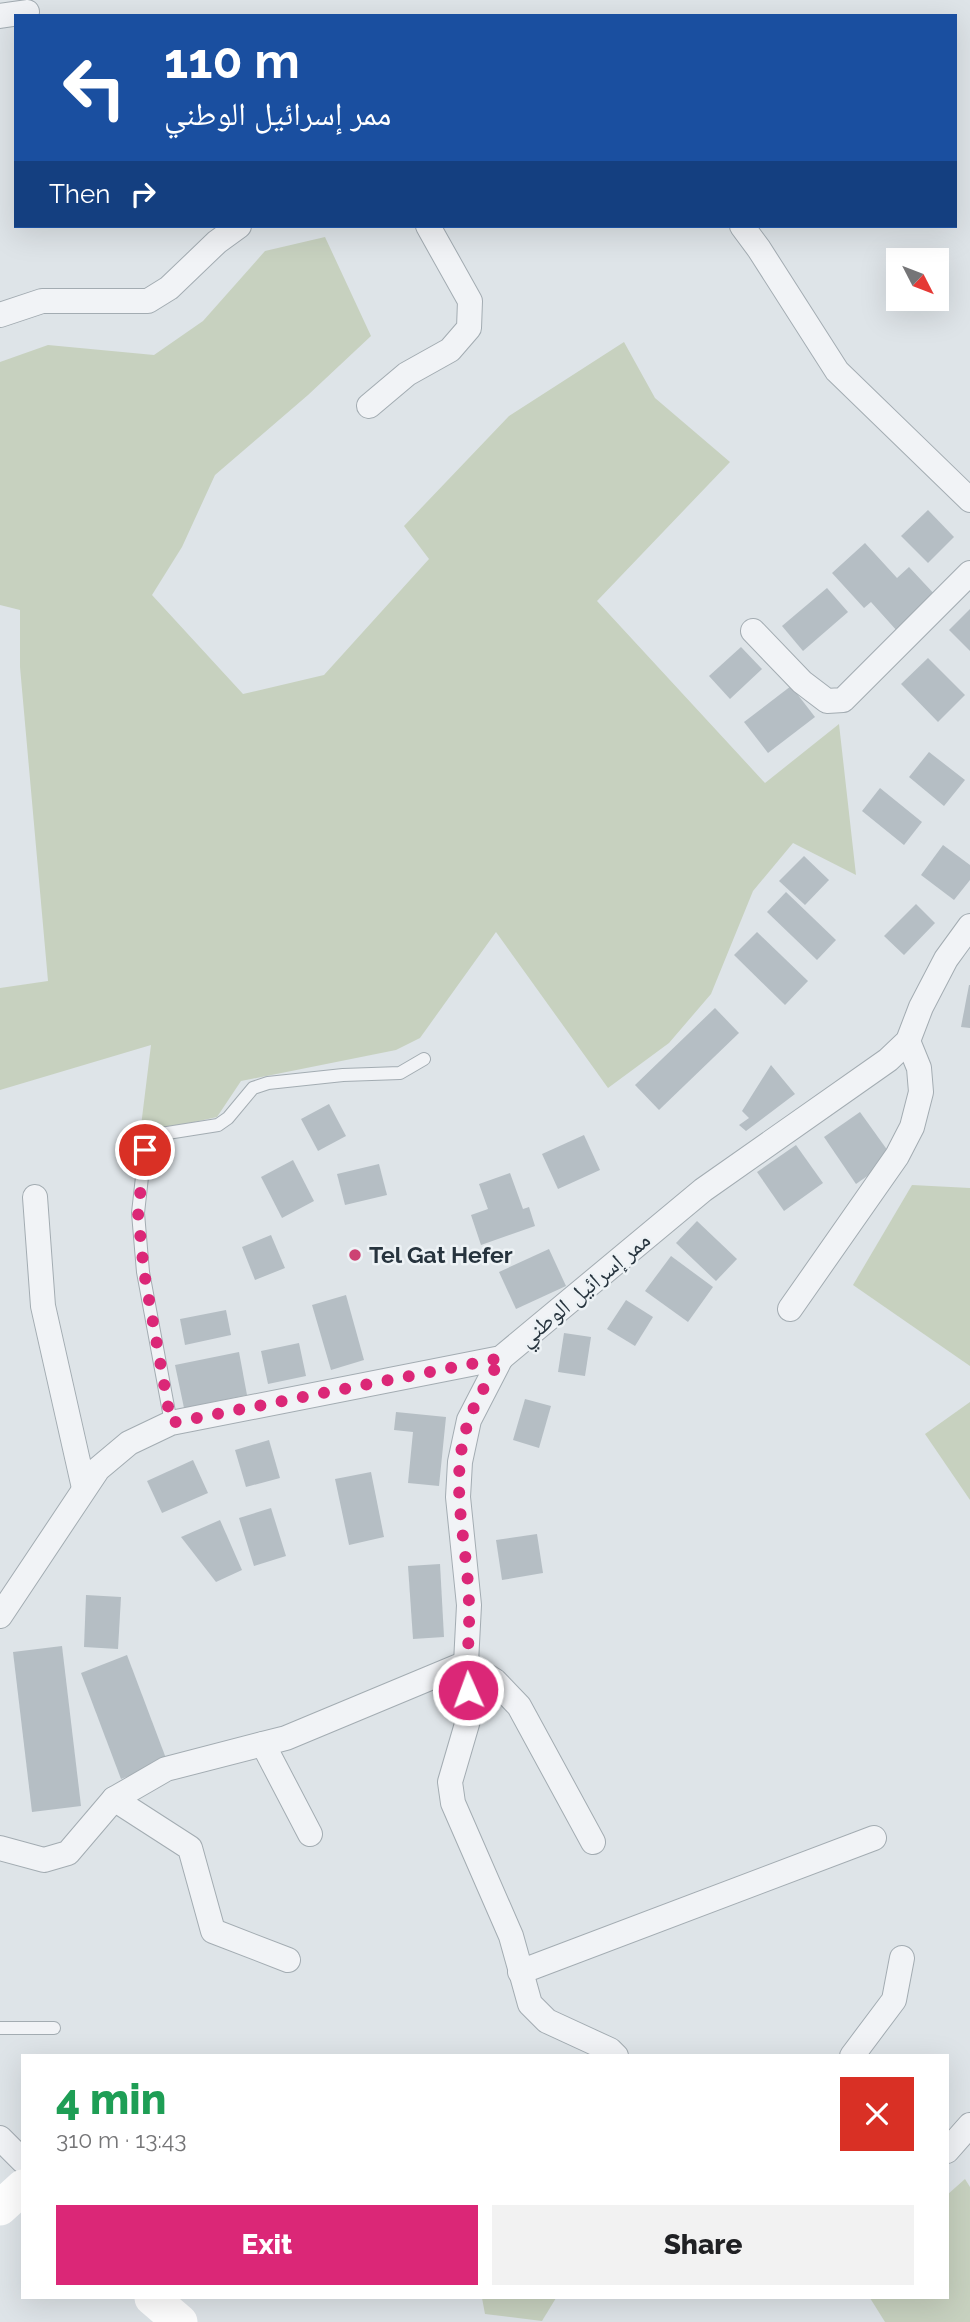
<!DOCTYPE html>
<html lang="en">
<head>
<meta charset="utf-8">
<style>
	:root { --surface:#fff; --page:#f2f2f2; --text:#202124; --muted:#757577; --accent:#db2777 }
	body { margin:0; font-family:Raleway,"Noto Naskh Arabic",sans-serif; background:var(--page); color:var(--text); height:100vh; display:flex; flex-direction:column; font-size:26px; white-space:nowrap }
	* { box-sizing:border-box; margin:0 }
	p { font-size:23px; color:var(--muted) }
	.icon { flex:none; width:38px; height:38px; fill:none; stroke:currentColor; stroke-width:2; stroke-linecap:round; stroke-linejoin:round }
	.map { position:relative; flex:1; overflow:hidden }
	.side { position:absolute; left:21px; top:2054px; width:928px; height:245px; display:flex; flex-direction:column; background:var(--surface); border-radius:0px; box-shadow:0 7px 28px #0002 }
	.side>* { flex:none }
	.guide { position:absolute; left:14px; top:14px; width:943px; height:214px; border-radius:0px; box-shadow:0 7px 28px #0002; background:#1a4fa0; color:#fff; overflow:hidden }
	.needle { width:46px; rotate:132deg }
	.tools { position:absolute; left:886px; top:248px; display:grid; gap:14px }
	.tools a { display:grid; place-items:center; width:63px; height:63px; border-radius:0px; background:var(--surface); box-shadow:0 7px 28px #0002; font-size:35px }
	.pin { position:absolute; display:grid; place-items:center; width:60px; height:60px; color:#fff; margin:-30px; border:4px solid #fff; border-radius:50%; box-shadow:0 2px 7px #0007 }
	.me { position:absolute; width:77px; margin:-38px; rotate:358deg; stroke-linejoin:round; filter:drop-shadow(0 0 5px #0008) }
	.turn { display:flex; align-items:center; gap:24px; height:147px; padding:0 35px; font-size:32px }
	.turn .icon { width:91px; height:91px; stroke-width:2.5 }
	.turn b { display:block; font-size:49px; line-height:60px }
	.then { display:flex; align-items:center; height:66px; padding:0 35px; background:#0003; gap:14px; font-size:26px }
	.round { display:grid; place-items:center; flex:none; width:74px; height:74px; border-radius:0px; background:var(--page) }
	.headline { display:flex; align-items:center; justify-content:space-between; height:119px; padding:0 35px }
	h1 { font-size:42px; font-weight:800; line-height:52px; color:#1e9e55 }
	.cta { display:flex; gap:14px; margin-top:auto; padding:14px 35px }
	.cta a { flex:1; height:80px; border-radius:0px; background:var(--accent); color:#fff; font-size:28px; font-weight:800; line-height:80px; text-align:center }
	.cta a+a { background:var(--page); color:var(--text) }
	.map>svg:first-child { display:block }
	.green { fill:#c7d1bf }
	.building { fill:#b5bec4 }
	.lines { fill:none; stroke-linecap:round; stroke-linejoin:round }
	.lane-casing { stroke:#a3acb2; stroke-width:14 }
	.street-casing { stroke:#a3acb2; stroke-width:26 }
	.lane { stroke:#f1f3f6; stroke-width:12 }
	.street { stroke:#f1f3f6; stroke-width:24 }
	.secondary { stroke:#fff; stroke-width:35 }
	.route { stroke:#db2777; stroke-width:12; stroke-dasharray:0 21.6 }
	.poi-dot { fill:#cd4273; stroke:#edf2f5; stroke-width:2.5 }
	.labels { text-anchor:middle; stroke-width:5; stroke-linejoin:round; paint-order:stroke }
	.poi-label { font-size:23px; font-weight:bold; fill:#27343e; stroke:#edf2f5; text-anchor:start }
	.street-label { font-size:23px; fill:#27343e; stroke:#edf2f5 }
</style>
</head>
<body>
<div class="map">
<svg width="970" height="2322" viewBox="0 0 970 2322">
	<rect width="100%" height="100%" fill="#dee4e8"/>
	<g class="green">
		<polygon points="325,237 371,336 308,395 215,475 182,547 152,595 243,694 324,675 429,559 404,526 509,416 624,342 655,398 730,462 597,601 765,783 839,724 856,875 793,843 753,891 711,994 669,1043 608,1088 496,932 420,1038 396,1050 241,1081 217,1117 140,1134 151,1045 0,1090 0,988 48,981 20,667 20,610 0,605 0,362 48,345 154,355 203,321 265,251"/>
		<polygon points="912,1185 970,1188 970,1366 853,1285"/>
		<polygon points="970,1402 970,1500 925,1434"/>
		<polygon points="965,2179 970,2187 970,2322 885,2322 870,2298 947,2298 947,2195"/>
		<polygon points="482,2298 556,2298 542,2321 485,2314"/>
	</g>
	<g class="building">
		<polygon points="928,510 954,537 928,563 901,536"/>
		<polygon points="865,543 897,578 909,567 937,597 898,632 871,602 864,608 832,573"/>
		<polygon points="827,588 848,612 803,651 782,626"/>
		<polygon points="970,609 970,651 949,630"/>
		<polygon points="741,647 762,669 730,699 709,676"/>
		<polygon points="928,658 965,695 938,722 901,684"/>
		<polygon points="791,686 815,717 768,753 744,722"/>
		<polygon points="929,752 965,780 944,806 909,777"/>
		<polygon points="880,788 922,822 904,845 862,811"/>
		<polygon points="943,845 970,865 970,880 954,900 921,875"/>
		<polygon points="804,856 829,880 805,905 779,881"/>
		<polygon points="786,892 836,940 817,960 767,912"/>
		<polygon points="916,904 935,923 904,955 884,936"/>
		<polygon points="757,932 808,981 785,1005 734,955"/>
		<polygon points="969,985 970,985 970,1028 961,1027"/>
		<polygon points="715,1008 739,1033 659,1110 635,1085"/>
		<polygon points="771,1065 795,1094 746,1131 739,1125 749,1118 742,1111"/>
		<polygon points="329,1104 346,1136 318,1151 301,1119"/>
		<polygon points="860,1112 893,1158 856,1184 824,1137"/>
		<polygon points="584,1135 600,1170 558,1189 542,1154"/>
		<polygon points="796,1145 823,1183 784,1211 757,1172"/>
		<polygon points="293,1160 314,1201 282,1218 261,1177"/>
		<polygon points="379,1164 387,1195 345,1205 337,1174"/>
		<polygon points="510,1173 523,1209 529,1207 535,1226 481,1245 471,1215 488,1209 479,1184"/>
		<polygon points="697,1221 737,1259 716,1281 676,1243"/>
		<polygon points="271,1235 285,1268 255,1280 242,1247"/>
		<polygon points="549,1249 566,1286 516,1309 499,1272"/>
		<polygon points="671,1256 713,1287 688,1322 645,1291"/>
		<polygon points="346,1295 364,1360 331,1370 312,1305"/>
		<polygon points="626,1300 653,1317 635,1346 607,1329"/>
		<polygon points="226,1310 231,1335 185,1345 180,1319"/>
		<polygon points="564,1333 591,1337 585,1376 558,1372"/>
		<polygon points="299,1343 306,1376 268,1384 261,1351"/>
		<polygon points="239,1352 247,1395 184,1408 175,1365"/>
		<polygon points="525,1399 551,1406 539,1448 513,1440"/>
		<polygon points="396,1412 446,1417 439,1486 408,1483 413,1432 394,1430"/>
		<polygon points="269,1440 280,1478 246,1487 235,1450"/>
		<polygon points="193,1460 208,1493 162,1513 147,1481"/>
		<polygon points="371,1472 384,1537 349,1545 335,1479"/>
		<polygon points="271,1508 286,1556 254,1566 239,1518"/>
		<polygon points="220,1520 242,1570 216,1582 181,1537"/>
		<polygon points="537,1534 543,1573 502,1580 496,1540"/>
		<polygon points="440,1564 444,1637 413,1639 408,1566"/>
		<polygon points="86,1595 121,1597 118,1649 84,1647"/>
		<polygon points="62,1646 81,1806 32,1812 13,1652"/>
		<polygon points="127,1655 167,1761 121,1779 81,1673"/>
	</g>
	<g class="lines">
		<defs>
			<g id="lane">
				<polyline points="171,1423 143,1272 138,1213 145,1150 149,1141 161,1134 218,1125 228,1118 253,1088 268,1083 343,1075 400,1073 424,1059"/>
				<polyline points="0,2028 54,2028"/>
			</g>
			<g id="street">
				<polyline points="0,16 27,12"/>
				<polyline points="742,226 759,249 837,371 970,500"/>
				<polyline points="0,315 42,301 148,301 169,288 217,242 239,226"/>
				<polyline points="369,406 407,374 450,350 469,328 470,301 428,226"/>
				<polyline points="753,631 802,682 827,701 843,700 970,573"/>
				<polyline points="35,1197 43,1306 84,1488"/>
				<polyline points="790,1309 897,1156 912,1127 921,1092 919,1068 908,1041"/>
				<polyline points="501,1358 469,1420 460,1462 458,1497 469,1605 466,1663 469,1717 450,1782 453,1803 511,1936 530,2004 547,2021 610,2050 616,2056"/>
				<polyline points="0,1616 98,1469 129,1443 171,1423 501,1358 703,1190 888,1060 908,1041 921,1007 946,959 970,926"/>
				<polyline points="466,1663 495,1681 519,1706 593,1842"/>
				<polyline points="263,1744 310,1834"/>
				<polyline points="114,1799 190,1848 213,1931 288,1960"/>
				<polyline points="0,1848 44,1860 68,1853 114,1799 166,1769 286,1738 466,1663"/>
				<polyline points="520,1972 874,1838"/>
				<polyline points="852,2056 894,2000 902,1958"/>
				<polyline points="0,2138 23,2161"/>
				<polyline points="947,2151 970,2125"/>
			</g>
		</defs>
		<use href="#lane" class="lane-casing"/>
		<use href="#street" class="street-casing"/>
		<use href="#lane" class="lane"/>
		<use href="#street" class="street"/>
		<g class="secondary">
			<polyline points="0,2208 23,2187"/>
			<polyline points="152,2298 180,2322"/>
		</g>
	</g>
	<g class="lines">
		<path class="route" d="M 145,1150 L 138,1213 L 144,1272 L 171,1423 L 501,1358 C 490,1378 476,1399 469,1420 C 447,1482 468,1542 469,1605 C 470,1633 466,1661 468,1690"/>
	</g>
	<circle class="poi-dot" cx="355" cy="1255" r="7"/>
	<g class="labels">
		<g class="poi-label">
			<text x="369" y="1263">Tel Gat Hefer</text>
		</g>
		<g class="street-label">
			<text transform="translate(584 1289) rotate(-40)" y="8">ممر إسرائيل الوطني</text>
		</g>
	</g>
</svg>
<div class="tools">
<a><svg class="needle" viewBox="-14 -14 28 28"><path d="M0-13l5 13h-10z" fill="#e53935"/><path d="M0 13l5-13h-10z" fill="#757577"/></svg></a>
</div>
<div class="pin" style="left:145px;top:1150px;background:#d93025"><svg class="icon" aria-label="arrive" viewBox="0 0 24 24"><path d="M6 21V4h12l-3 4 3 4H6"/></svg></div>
<svg class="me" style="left:468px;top:1690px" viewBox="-20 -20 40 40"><circle r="17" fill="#db2777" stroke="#fff" stroke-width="3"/><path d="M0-11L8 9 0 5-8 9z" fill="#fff"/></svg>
<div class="guide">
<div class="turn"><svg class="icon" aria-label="left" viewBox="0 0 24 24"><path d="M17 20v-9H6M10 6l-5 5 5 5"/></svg><div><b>110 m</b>ممر إسرائيل الوطني</div></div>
<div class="then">Then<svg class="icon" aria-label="right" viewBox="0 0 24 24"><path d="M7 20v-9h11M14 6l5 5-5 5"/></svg></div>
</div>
<section class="side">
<div class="headline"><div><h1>4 min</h1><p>310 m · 13:43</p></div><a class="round" style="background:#d93025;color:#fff"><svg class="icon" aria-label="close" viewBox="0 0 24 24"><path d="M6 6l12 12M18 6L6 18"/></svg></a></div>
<div class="cta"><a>Exit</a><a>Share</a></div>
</section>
</div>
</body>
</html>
